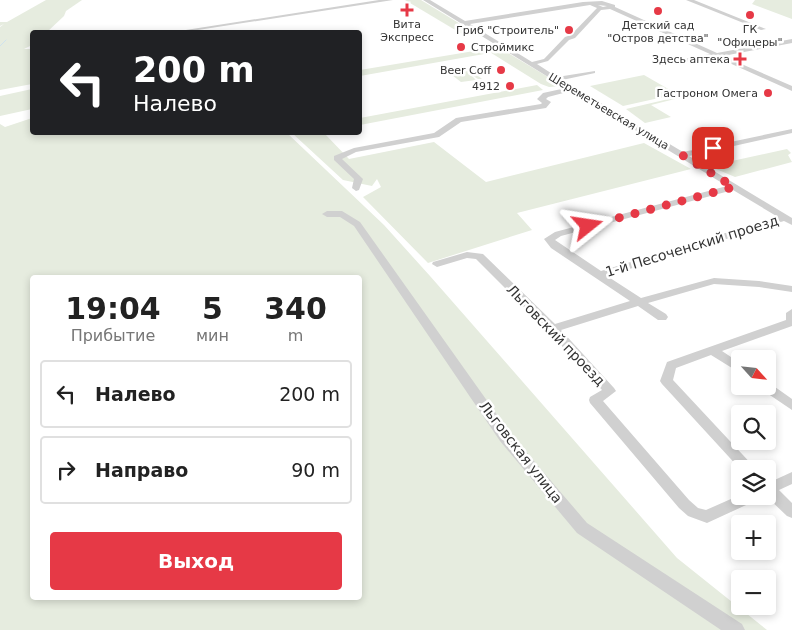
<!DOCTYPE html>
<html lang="ru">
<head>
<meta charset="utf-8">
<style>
	:root { --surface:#fff; --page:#f2f2f2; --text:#222; --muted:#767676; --line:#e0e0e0; --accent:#e63946 }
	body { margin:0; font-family:"DejaVu Sans",sans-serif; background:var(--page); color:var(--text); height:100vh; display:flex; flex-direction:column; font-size:19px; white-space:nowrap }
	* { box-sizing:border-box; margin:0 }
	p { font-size:16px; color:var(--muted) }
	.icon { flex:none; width:28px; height:28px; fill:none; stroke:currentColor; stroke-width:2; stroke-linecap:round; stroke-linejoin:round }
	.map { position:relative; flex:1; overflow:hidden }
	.drawer { position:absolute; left:30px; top:275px; width:332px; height:325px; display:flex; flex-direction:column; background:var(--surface); border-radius:5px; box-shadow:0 2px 8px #0003 }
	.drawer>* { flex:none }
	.hud { position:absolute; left:30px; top:30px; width:332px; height:105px; border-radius:5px; box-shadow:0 2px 8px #0003; background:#202124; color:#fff; overflow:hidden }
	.needle { width:32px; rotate:117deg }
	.fabs { position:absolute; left:731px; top:350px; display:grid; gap:10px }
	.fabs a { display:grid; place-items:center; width:45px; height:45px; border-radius:5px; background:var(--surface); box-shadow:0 2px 8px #0003; font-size:25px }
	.pin { position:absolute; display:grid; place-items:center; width:42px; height:42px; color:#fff; margin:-21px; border-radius:10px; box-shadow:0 2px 8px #0006 }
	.me { position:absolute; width:55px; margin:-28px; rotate:75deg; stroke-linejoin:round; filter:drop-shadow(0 0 4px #0008) }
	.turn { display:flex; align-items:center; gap:18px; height:105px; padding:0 20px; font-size:22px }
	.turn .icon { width:65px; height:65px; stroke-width:2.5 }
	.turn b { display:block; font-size:35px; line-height:42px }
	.eta { display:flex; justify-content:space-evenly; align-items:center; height:85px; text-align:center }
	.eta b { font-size:30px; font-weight:600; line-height:35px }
	.primary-button { display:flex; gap:10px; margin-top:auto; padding:10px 20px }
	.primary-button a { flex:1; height:58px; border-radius:5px; background:var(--accent); color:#fff; font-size:20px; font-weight:600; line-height:58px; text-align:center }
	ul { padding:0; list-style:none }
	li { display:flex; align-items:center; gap:15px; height:68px; margin:0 10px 8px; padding:0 10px; border:2px solid var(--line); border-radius:5px }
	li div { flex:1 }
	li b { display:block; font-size:19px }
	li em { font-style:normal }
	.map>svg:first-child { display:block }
	.green { fill:#e6ecdf; fill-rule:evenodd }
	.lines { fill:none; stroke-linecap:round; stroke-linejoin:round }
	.stream { stroke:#cfe2ee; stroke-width:1 }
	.minor { fill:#d0d0d0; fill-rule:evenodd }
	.route { stroke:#e63946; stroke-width:9; stroke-dasharray:0 16.2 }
	.poi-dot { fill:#e63946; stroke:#fff; stroke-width:2 }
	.labels { text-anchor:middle; stroke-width:5; stroke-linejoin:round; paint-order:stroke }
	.far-poi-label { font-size:11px; fill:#333; stroke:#fff; text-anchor:end }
	.far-street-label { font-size:11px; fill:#333; stroke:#fff }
	.street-label { font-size:14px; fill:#333; stroke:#fff }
</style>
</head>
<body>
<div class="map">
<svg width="792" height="630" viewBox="0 0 792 630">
	<rect width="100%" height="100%" fill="#fff"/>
	<g class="green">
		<polygon points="46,0 82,0 66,11 64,16 47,32 32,32 32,45 24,49 32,49 32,84 0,90 0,27 4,24 0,26 0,22 7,22"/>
		<polygon points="405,0 421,0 475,33 462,34"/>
		<polygon points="755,0 792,0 792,19 752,4"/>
		<polygon points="498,47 563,86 549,87 541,84 485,49"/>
		<polygon points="480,50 484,54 360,76 360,70"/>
		<polygon points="469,68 482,79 478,79 470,74 476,80 461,82 448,72"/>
		<polygon points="644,75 677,94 623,106 590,86"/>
		<polygon points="537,85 543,90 360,125 360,118"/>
		<polygon points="32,89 32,109 0,116 0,96"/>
		<polygon points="677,97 679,98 651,105 671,117 645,123 626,109"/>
		<path d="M 32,118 L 32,132 L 287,133 L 384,225 L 430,276 L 677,558 L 767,630 L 0,630 L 0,124 L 5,127 ZM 32,278 L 360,278 L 360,598 L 32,598 Z"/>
		<polygon points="292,133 324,133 349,159 434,142 486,182 644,143 691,169 517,213 532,230 428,263 363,197 381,187 377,179 372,186 343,180"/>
		<polygon points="787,149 791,153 788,155 792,162 735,177 709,166"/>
	</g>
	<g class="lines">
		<polyline class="stream" points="0,46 6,40"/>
		<g class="minor">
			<polygon points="379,0 393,0 185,32 173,32"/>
			<path d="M 423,0 L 430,0 L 465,21 L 583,2 L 602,1 L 615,5 L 615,7 L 717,53 L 792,39 L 792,43 L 723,56 L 792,86 L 792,91 L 716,57 L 661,66 L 661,64 L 663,63 L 710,54 L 610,9 L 601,10 L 575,38 L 569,40 L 548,61 L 537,64 L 557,77 L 595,71 L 595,73 L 562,80 L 683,152 L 792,129 L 792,133 L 689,156 L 792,218 L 792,225 L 784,221 L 607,276 L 641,298 L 714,278 L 759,281 L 792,286 L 792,292 L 759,287 L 714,284 L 648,303 L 666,314 L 668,317 L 666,320 L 658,320 L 638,306 L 561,330 L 614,388 L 616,391 L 603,401 L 689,500 L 698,508 L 706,510 L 740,495 L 759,496 L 757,500 L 707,523 L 688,516 L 679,508 L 590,403 L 589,400 L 590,397 L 602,390 L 549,332 L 476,259 L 467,258 L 437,267 L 432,264 L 433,262 L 467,252 L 483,254 L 555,324 L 630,301 L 551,248 L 544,239 L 555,232 L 727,186 L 571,91 L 548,97 L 546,99 L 551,102 L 546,108 L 461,122 L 439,137 L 356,152 L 342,159 L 363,179 L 359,190 L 356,191 L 352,188 L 354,179 L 334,160 L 334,156 L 354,148 L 434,133 L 456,118 L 541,104 L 542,103 L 537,99 L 543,93 L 566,88 ZM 590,5 L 597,8 L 571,35 L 565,37 L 544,59 L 532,62 L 470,24 ZM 598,5 L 607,6 L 603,7 ZM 733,190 L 778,217 L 601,271 L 555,240 L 561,236 Z"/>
			<polygon points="686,0 694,0 766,29 761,30"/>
			<polygon points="342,211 360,222 510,433 587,523 742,624 745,630 721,630 577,533 500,441 354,226 340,217 327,217 322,214 327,211"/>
			<polygon points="792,309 792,326 722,351 740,363 740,373 711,355 676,368 673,380 756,469 740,469 662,384 660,381 667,362 786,320 786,313"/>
			<polygon points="768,382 792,399 792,410 761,389 759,386 768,386"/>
			<polygon points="792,472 792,484 779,490 792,503 792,518 787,516 766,496 768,496 768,483"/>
		</g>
	</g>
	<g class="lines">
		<polyline class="route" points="588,226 734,187 682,155 713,148"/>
	</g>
	<g class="poi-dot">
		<path d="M404.5 2.5h5v5h5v5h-5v5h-5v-5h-5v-5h5z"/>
		<circle cx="658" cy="11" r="5"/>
		<circle cx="750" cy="15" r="5"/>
		<circle cx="569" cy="30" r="5"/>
		<circle cx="461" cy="47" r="5"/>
		<path d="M737.5 51.5h5v5h5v5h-5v5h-5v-5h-5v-5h5z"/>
		<circle cx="501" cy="70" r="5"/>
		<circle cx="510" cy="86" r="5"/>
		<circle cx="768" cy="93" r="5"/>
	</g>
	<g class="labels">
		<g class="far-poi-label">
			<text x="407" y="28" text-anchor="middle">Вита<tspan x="407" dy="13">Экспресс</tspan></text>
			<text x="658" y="29" text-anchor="middle">Детский сад<tspan x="658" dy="13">"Остров детства"</tspan></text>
			<text x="750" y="33" text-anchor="middle">ГК<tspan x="750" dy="13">"Офицеры"</tspan></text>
			<text x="559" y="34">Гриб "Строитель"</text>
			<text x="471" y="51" text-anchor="start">Строймикс</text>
			<text x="730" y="63">Здесь аптека</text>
			<text x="491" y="74">Beer Coff</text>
			<text x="500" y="90">4912</text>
			<text x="758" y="97">Гастроном Омега</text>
		</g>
		<g class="far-street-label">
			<text transform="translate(609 111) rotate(31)" y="4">Шереметьевская улица</text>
		</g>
		<g class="street-label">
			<text transform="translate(692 246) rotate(-17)" y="5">1-й Песоченский проезд</text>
			<text transform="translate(556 335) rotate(46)" y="5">Льговский проезд</text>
			<text transform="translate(521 452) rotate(52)" y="5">Льговская улица</text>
		</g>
	</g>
</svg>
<div class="fabs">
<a><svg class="needle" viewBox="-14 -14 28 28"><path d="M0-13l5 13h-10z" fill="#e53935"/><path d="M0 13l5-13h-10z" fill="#767676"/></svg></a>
<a><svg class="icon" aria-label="search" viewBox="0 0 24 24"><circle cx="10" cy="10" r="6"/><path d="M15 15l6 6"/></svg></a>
<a><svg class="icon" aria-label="layers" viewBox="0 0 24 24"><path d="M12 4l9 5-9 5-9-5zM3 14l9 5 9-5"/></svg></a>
<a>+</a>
<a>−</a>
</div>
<div class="pin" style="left:713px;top:148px;background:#d93025"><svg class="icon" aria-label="arrive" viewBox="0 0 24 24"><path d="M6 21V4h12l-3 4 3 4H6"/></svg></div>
<svg class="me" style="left:588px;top:226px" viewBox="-20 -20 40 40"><path d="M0-17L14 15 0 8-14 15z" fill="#e63946" stroke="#fff" stroke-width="4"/></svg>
<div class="hud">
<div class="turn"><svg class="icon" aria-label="left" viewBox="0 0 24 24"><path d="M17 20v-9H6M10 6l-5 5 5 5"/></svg><div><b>200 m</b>Налево</div></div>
</div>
<section class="drawer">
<div class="eta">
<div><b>19:04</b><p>Прибытие</p></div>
<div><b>5</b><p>мин</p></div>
<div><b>340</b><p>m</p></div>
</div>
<ul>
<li><svg class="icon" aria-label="left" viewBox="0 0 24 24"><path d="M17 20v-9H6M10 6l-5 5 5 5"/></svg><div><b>Налево</b></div><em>200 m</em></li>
<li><svg class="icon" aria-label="right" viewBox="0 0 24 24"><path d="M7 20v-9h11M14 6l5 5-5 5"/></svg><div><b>Направо</b></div><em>90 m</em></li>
</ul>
<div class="primary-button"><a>Выход</a></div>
</section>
</div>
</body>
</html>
